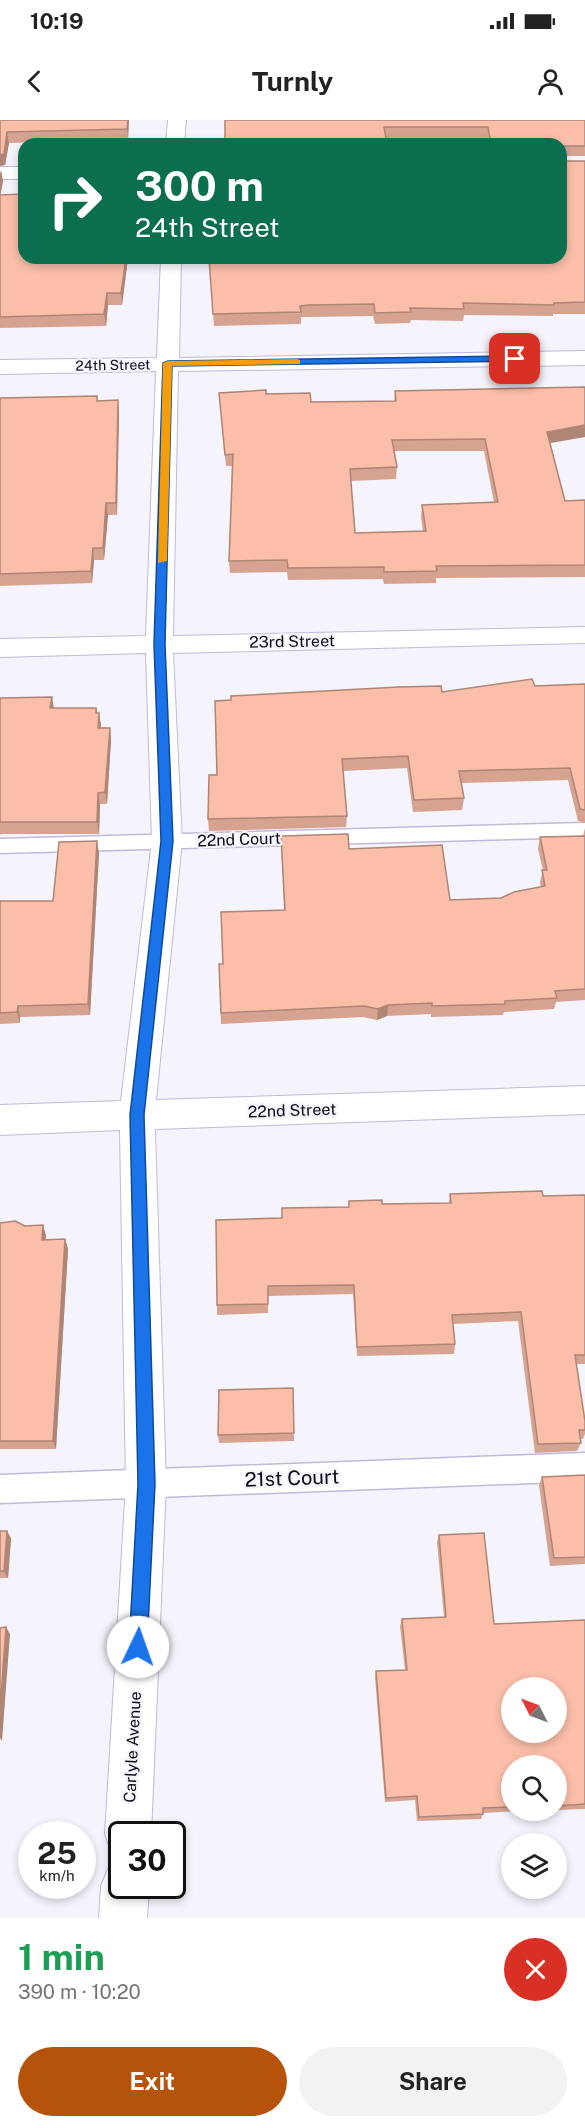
<!DOCTYPE html>
<html lang="en">
<head>
<meta charset="utf-8">
<style>
	:root { --surface:#fff; --page:#f2f2f2; --text:#222; --muted:#767676; --accent:#b45309 }
	body { margin:0; font-family:"Public Sans",sans-serif; background:var(--page); color:var(--text); height:100vh; display:flex; flex-direction:column; font-size:22px; white-space:nowrap }
	* { box-sizing:border-box; margin:0 }
	p { font-size:20px; color:var(--muted) }
	.icon { flex:none; width:33px; height:33px; fill:none; stroke:currentColor; stroke-width:2; stroke-linecap:round; stroke-linejoin:round }
	.map { position:relative; height:1798px; overflow:hidden }
	.drawer { display:flex; flex-direction:column; background:var(--surface); flex:1 }
	.drawer>* { flex:none }
	.hud { position:absolute; left:18px; top:18px; width:549px; height:126px; border-radius:18px; box-shadow:0 3px 9px #0003; background:#0b6e4f; color:#fff; overflow:hidden }
	.needle { width:39px; rotate:312deg }
	.controls { position:absolute; left:501px; top:1557px; display:grid; gap:12px }
	.controls a { display:grid; place-items:center; width:66px; height:66px; border-radius:50%; background:var(--surface); box-shadow:0 3px 9px #0003; font-size:30px }
	.speed { position:absolute; left:18px; top:1701px; display:flex; gap:12px; font-size:30px; font-weight:700; text-align:center }
	.speed>* { display:grid; place-content:center; width:78px; height:78px; border-radius:50%; background:var(--surface); box-shadow:0 3px 9px #0003; line-height:1 }
	.speed small { font-size:15px; font-weight:400 }
	.speed .limit { border:3px solid #111; border-radius:9px; background:#fff; color:#111 }
	.pin { position:absolute; display:grid; place-items:center; width:51px; height:51px; color:#fff; margin:-26px; border-radius:12px; box-shadow:0 3px 9px #0006 }
	.me { position:absolute; width:66px; margin:-33px; rotate:3deg; stroke-linejoin:round; filter:drop-shadow(0 0 4px #0008) }
	.turn { display:flex; align-items:center; gap:21px; height:126px; padding:0 18px; font-size:27px }
	.turn .icon { width:78px; height:78px; stroke-width:2.5 }
	.turn b { display:block; font-size:42px; line-height:51px }
	.round { display:grid; place-items:center; flex:none; width:63px; height:63px; border-radius:32px; background:var(--page) }
	.headline { display:flex; align-items:center; justify-content:space-between; height:102px; padding:0 18px }
	h1 { font-size:36px; font-weight:700; line-height:45px; color:#1e9e55 }
	.cta { display:flex; gap:12px; margin-top:auto; padding:12px 18px }
	.cta a { flex:1; height:69px; border-radius:36px; background:var(--accent); color:#fff; font-size:24px; font-weight:700; line-height:69px; text-align:center }
	.cta a+a { background:var(--page); color:var(--text) }
	.status { display:flex; justify-content:space-between; align-items:center; height:42px; padding:0 30px; background:var(--surface); direction:ltr }
	.status svg { height:16px; fill:currentColor }
	header { display:flex; justify-content:space-between; align-items:center; height:78px; padding:0 18px; background:var(--surface); font-size:27px; font-weight:700 }
	.map>svg:first-child { display:block }
	.lines { fill:none; stroke-linecap:round; stroke-linejoin:round }
	.lane-casing { stroke:#c1b9db; stroke-width:3 }
	.street-casing { stroke:#c1b9db; stroke-width:2 }
	.lane { fill:#fff; fill-rule:evenodd }
	.street { fill:#fff; fill-rule:evenodd }
	.wall { fill:#d7a391; fill-rule:evenodd }
	.shaded-wall { fill:#af8576 }
	.building { fill:#fabea9; stroke:#af8576; stroke-width:1.5; fill-rule:evenodd }
	.route { fill:#1a73e8; stroke:#114b97; stroke-width:1.5 }
	.slow { fill:#f59e0b }
	.labels { text-anchor:middle; stroke-width:4.5; stroke-linejoin:round; paint-order:stroke }
	.far-street-label { font-size:14px; fill:#0c0915; stroke:#f5f3fb }
	.street-label { font-size:16px; fill:#0c0915; stroke:#f5f3fb }
	.near-street-label { font-size:20px; fill:#0c0915; stroke:#f5f3fb }
</style>
</head>
<body>
<div class="status"><b>10:19</b><svg viewBox="0 0 49 12"><path d="M0 12V9h3v3zM5 12V6h3v6zM10 12V3h3v9zM15 12V0h3v12zM26 1h20v11H26zM47 4h2v5h-2z"/></svg></div>
<header><svg class="icon" aria-label="back" viewBox="0 0 24 24"><path d="M15 5l-7 7 7 7"/></svg>Turnly<svg class="icon" aria-label="person" viewBox="0 0 24 24"><circle cx="12" cy="8" r="4"/><path d="M4 21q1-7 8-7t8 7"/></svg></header>
<div class="map">
<svg width="585" height="1798" viewBox="0 0 585 1798">
	<rect width="100%" height="100%" fill="#f5f3fb"/>
	<g class="lines">
		<defs>
			<g id="lane">
				<polygon points="585,703 585,717 0,733 0,719"/>
				<polygon points="585,1333 585,1361 0,1383 0,1355"/>
			</g>
			<g id="street">
				<polygon points="168,0 186,0 184,24 166,24"/>
				<rect x="0" y="47" width="24" height="12"/>
				<polygon points="161,138 181,138 179,238 585,231 585,245 178,251 173,516 585,507 585,523 173,533 182,721 156,980 585,966 585,994 155,1009 166,1364 151,1714 122,1714 122,1735 111,1731 105,1714 126,1364 120,1010 0,1015 0,985 121,981 152,721 146,533 0,537 0,519 146,516 156,251 0,254 0,240 157,238"/>
				<polygon points="122,1744 122,1766 149,1766 147,1798 99,1798 101,1766 108,1749"/>
			</g>
		</defs>
		<use href="#lane" class="lane-casing"/>
		<use href="#street" class="street-casing"/>
		<use href="#lane" class="lane"/>
		<use href="#street" class="street"/>
	</g>
	<g class="wall">
		<polygon points="0,0 129,0 128,19 9,23 5,45"/>
		<polygon points="225,0 585,0 585,36 561,36 561,24 488,24 487,18 386,18"/>
		<polygon points="585,41 585,194 553,194 553,196 464,195 463,201 411,200 410,203 375,204 373,196 309,197 301,197 301,204 214,206 209,138 561,138"/>
		<polygon points="0,50 3,61 0,75 128,138 122,185 108,185 106,206 0,208"/>
		<path d="M 395,271 L 550,323 L 565,381 L 585,380 L 585,457 L 436,458 L 436,463 L 384,464 L 383,459 L 288,460 L 287,452 L 230,453 L 229,441 L 232,346 L 226,346 L 219,273 L 266,274 L 311,282 L 394,281 ZM 394,331 L 484,331 L 494,382 L 422,385 L 421,397 L 423,411 L 355,413 L 351,361 L 396,359 L 397,347 Z"/>
		<polygon points="0,278 98,281 119,292 117,395 108,395 104,440 94,440 92,463 0,466"/>
		<polygon points="585,564 585,703 578,701 568,660 461,663 464,678 462,690 413,692 407,648 343,651 347,696 346,707 209,711 208,699 217,655 442,572 535,566"/>
		<polygon points="0,578 54,588 96,588 101,605 100,608 110,608 111,620 107,684 100,684 99,714 1,714 0,715"/>
		<polygon points="585,708 585,880 556,882 554,889 504,892 503,895 431,897 431,894 387,896 377,900 363,897 221,904 219,844 223,844 284,790 281,716 349,729 450,780 501,778 541,767 540,762 543,750 538,729 540,717 583,716"/>
		<polygon points="99,733 90,895 20,897 20,903 0,904 0,781 53,781"/>
		<polygon points="450,1074 543,1076 585,1075 585,1244 576,1244 585,1301 585,1314 583,1319 580,1319 581,1323 577,1331 535,1333 518,1201 453,1204 455,1224 454,1234 357,1236 353,1174 268,1176 268,1193 217,1195 217,1185 282,1098 349,1087 349,1081 382,1084 449,1083"/>
		<polygon points="0,1103 25,1106 46,1115 46,1120 65,1119 68,1129 56,1329 0,1329"/>
		<polygon points="293,1268 294,1321 219,1323 218,1315"/>
		<polygon points="585,1355 585,1444 550,1446 539,1365 542,1357"/>
		<polygon points="0,1411 11,1418 8,1458 0,1458"/>
		<polygon points="439,1415 494,1504 585,1500 585,1689 556,1690 556,1646 512,1646 512,1690 538,1690 483,1693 483,1694 481,1699 417,1701 415,1680 385,1682 375,1557 376,1551 405,1550 400,1506 402,1499 444,1497 437,1422"/>
	</g>
	<g class="shaded-wall">
		<polygon points="128,0 129,0 128,19 127,9"/>
		<polygon points="7,12 9,23 5,45 0,46 0,35"/>
		<polygon points="1,50 3,61 0,77 0,55"/>
		<polygon points="126,138 128,138 122,185 121,173"/>
		<polygon points="107,173 108,185 106,206 104,194"/>
		<polygon points="118,280 119,292 117,395 116,383"/>
		<polygon points="585,305 585,317 545,324 547,312"/>
		<polygon points="106,383 108,395 104,440 103,428"/>
		<polygon points="93,428 94,440 92,463 91,451"/>
		<polygon points="52,577 54,589 50,588"/>
		<polygon points="99,593 101,605 99,620 98,608"/>
		<polygon points="110,608 111,620 107,684 105,672"/>
		<polygon points="98,673 100,684 99,714 97,702"/>
		<polygon points="97,721 99,733 90,895 88,884"/>
		<polygon points="388,885 387,896 377,900 378,889"/>
		<polygon points="18,886 20,897 20,903 17,892"/>
		<polygon points="43,1105 46,1115 45,1129 42,1120"/>
		<polygon points="65,1119 68,1129 56,1329 53,1321"/>
		<polygon points="7,1411 11,1418 8,1458 4,1451"/>
		<polygon points="6,1507 10,1514 2,1621 0,1618 0,1592"/>
	</g>
	<g class="building">
		<polygon points="0,0 128,0 127,9 7,12 4,34 0,35"/>
		<polygon points="225,0 585,0 585,26 561,26 561,24 491,24 488,7 384,7 387,24 225,24"/>
		<polygon points="561,41 585,41 585,182 554,183 554,185 463,183 464,189 410,188 411,192 375,193 374,184 309,185 300,186 301,192 213,194 209,138 561,138"/>
		<polygon points="24,74 24,138 126,138 121,173 107,173 104,194 0,197 0,75"/>
		<path d="M 585,267 L 585,305 L 547,312 L 565,381 L 585,380 L 585,445 L 436,446 L 437,451 L 384,452 L 384,447 L 288,448 L 287,440 L 229,441 L 233,334 L 225,335 L 219,273 L 266,270 L 266,274 L 310,273 L 311,282 L 396,281 L 395,271 ZM 485,319 L 498,382 L 422,385 L 426,411 L 355,413 L 350,349 L 397,347 L 392,320 Z"/>
		<polygon points="97,276 97,281 118,280 116,383 106,383 103,428 93,428 91,451 0,454 0,278"/>
		<polygon points="532,559 535,566 585,564 585,690 580,689 570,648 459,651 464,678 414,680 408,636 342,639 347,696 208,699 209,655 217,655 215,581 231,580 231,576 399,567 441,566 442,572"/>
		<polygon points="52,577 50,588 96,588 96,593 99,593 98,608 110,608 105,672 98,673 97,702 0,702 0,578"/>
		<polygon points="348,714 349,729 442,725 450,780 501,778 514,772 545,766 542,750 547,750 540,717 585,716 585,869 555,871 557,878 505,881 505,884 432,886 432,883 388,885 378,889 364,886 221,893 219,844 223,844 221,792 285,790 281,716"/>
		<polygon points="97,721 88,884 18,886 17,892 0,893 0,781 53,781 59,722"/>
		<polygon points="542,1071 543,1076 585,1075 585,1235 575,1235 585,1301 585,1310 579,1310 581,1323 538,1324 521,1192 452,1195 455,1224 357,1227 354,1165 268,1166 268,1184 217,1185 216,1100 282,1098 282,1088 349,1087 349,1081 382,1080 382,1084 451,1083 450,1074"/>
		<polygon points="15,1101 25,1106 43,1105 42,1120 65,1119 53,1321 0,1321 0,1103"/>
		<polygon points="293,1268 294,1313 218,1315 219,1270"/>
		<polygon points="585,1355 585,1437 554,1438 542,1357"/>
		<polygon points="0,1411 7,1411 4,1451 0,1451"/>
		<path d="M 484,1413 L 494,1504 L 585,1500 L 585,1684 L 556,1686 L 556,1646 L 512,1646 L 512,1687 L 483,1688 L 483,1694 L 419,1697 L 417,1676 L 386,1678 L 376,1551 L 407,1550 L 402,1499 L 446,1497 L 439,1415 ZM 512,1568 L 556,1568 L 556,1612 L 512,1612 Z"/>
		<polygon points="6,1507 0,1592 0,1508"/>
	</g>
	<polygon class="route" points="515,236 519,237 519,241 172,246 165,524 173,721 144,995 155,1364 147,1527 144,1534 138,1536 131,1534 129,1527 138,1364 130,995 161,721 154,524 163,243 168,241"/>
	<polygon class="slow" points="297,239 300,240 300,244 172,246 167,441 158,443 163,243 168,241"/>
	<g class="labels">
		<g class="far-street-label">
			<text transform="translate(113 245) rotate(-1)" y="5">24th Street</text>
		</g>
		<g class="street-label">
			<text transform="translate(292 521) rotate(-1)" y="6">23rd Street</text>
			<text transform="translate(239 719) rotate(-2)" y="6">22nd Court</text>
			<text transform="translate(292 990) rotate(-2)" y="6">22nd Street</text>
			<text transform="translate(132 1627) rotate(-87)" y="6">Carlyle Avenue</text>
		</g>
		<g class="near-street-label">
			<text transform="translate(292 1358) rotate(-2)" y="7">21st Court</text>
		</g>
	</g>
</svg>
<div class="controls">
<a><svg class="needle" viewBox="-14 -14 28 28"><path d="M0-13l5 13h-10z" fill="#e53935"/><path d="M0 13l5-13h-10z" fill="#767676"/></svg></a>
<a><svg class="icon" aria-label="search" viewBox="0 0 24 24"><circle cx="10" cy="10" r="6"/><path d="M15 15l6 6"/></svg></a>
<a><svg class="icon" aria-label="layers" viewBox="0 0 24 24"><path d="M12 4l9 5-9 5-9-5zM3 14l9 5 9-5"/></svg></a>
</div>
<div class="speed"><div>25<small>km/h</small></div><div class="limit">30</div></div>
<div class="pin" style="left:515px;top:239px;background:#d93025"><svg class="icon" aria-label="arrive" viewBox="0 0 24 24"><path d="M6 21V4h12l-3 4 3 4H6"/></svg></div>
<svg class="me" style="left:138px;top:1527px" viewBox="-20 -20 40 40"><circle r="19" fill="#fff"/><path d="M0-13L10 11 0 6-10 11z" fill="#1a73e8"/></svg>
<div class="hud">
<div class="turn"><svg class="icon" aria-label="right" viewBox="0 0 24 24"><path d="M7 20v-9h11M14 6l5 5-5 5"/></svg><div><b>300 m</b>24th Street</div></div>
</div>
</div>
<section class="drawer">
<div class="headline"><div><h1>1 min</h1><p>390 m · 10:20</p></div><a class="round" style="background:#d93025;color:#fff"><svg class="icon" aria-label="close" viewBox="0 0 24 24"><path d="M6 6l12 12M18 6L6 18"/></svg></a></div>
<div class="cta"><a>Exit</a><a>Share</a></div>
</section>
</body>
</html>
